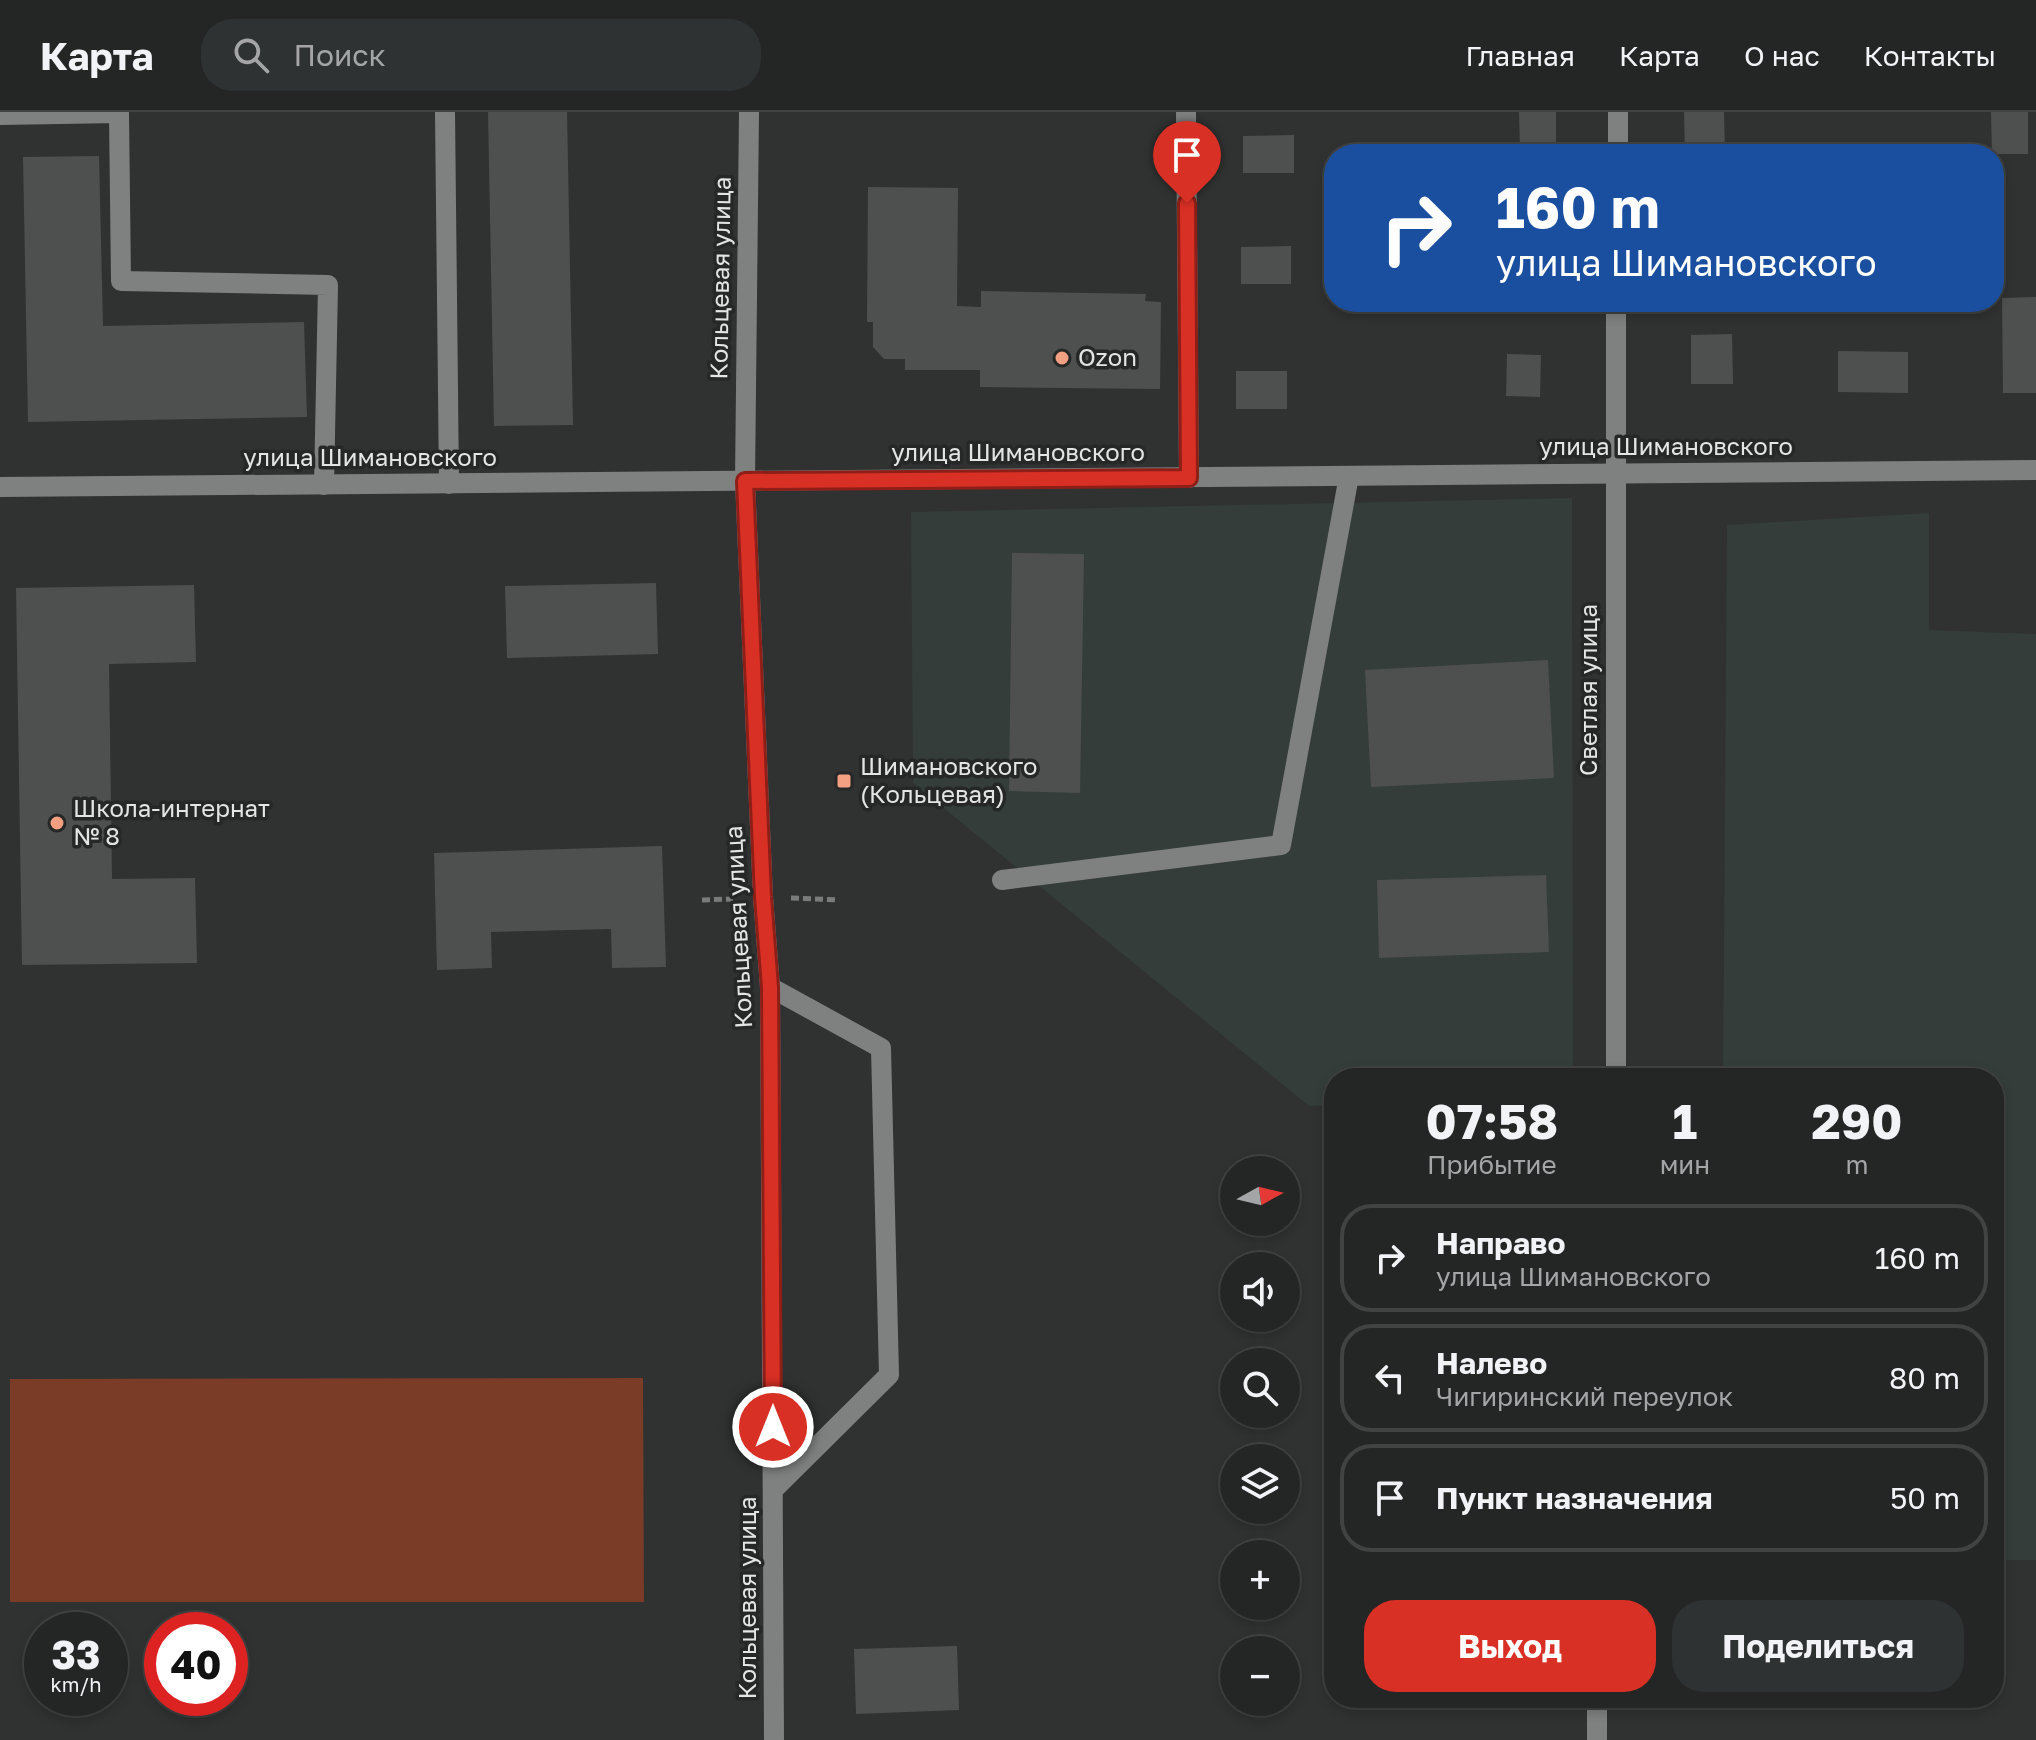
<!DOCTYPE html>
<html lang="ru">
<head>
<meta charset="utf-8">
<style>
	:root { --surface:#232625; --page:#2f3232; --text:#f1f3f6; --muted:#a3a5a7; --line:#404342; --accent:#d93025 }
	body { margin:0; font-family:"Golos Text",sans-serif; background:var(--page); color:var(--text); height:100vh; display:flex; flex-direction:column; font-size:30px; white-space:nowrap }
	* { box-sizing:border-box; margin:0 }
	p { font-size:26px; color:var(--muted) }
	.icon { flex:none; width:44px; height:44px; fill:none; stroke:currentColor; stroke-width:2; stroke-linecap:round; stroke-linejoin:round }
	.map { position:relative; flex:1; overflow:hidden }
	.sheet { position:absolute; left:1324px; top:956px; width:680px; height:640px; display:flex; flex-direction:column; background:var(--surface); border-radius:32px; box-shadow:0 4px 12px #0003,0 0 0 2px var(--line) }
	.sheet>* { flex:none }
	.guide { position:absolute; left:1324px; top:32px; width:680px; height:168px; border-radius:32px; box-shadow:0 4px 12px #0003,0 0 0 2px var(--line); background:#1a4fa0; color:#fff; overflow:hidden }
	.needle { width:52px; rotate:82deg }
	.buttons { position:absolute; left:1220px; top:1044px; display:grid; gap:16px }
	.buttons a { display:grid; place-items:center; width:80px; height:80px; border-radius:50%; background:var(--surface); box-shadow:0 4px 12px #0003,0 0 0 2px var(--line); font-size:40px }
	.speed { position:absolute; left:24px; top:1500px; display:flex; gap:16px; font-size:40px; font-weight:700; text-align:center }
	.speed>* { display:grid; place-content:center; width:104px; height:104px; border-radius:50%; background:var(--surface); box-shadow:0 4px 12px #0003,0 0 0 2px var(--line); line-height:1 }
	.speed small { font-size:20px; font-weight:400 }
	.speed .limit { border:12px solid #d22; background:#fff; color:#111 }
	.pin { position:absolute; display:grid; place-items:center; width:68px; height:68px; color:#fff; margin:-82px -34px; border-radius:50% 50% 50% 0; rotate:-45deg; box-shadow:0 0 8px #0007 }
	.pin .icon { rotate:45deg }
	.me { position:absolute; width:88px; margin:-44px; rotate:0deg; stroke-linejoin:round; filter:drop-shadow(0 0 6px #0008) }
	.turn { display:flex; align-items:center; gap:28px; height:168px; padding:0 40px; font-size:36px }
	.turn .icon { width:104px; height:104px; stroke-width:2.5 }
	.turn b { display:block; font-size:56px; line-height:68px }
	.eta { display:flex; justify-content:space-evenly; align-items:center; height:136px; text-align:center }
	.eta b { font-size:48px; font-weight:700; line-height:56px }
	.primary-button { display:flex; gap:16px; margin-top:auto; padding:16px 40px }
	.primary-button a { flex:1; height:92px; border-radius:32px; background:var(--accent); color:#fff; font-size:32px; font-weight:700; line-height:92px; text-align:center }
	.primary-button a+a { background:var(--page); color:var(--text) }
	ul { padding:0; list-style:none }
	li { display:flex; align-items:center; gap:24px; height:108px; margin:0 16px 12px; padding:0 24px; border:4px solid var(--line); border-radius:32px }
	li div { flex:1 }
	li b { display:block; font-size:30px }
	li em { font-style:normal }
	header { display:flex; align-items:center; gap:48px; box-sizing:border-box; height:112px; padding:0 40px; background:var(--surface); border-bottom:2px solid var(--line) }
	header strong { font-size:38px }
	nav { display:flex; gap:44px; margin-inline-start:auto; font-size:28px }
	.search { width:560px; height:72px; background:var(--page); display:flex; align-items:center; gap:20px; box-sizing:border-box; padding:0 28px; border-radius:32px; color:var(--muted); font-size:30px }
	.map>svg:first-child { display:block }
	.built { fill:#343d39 }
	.green { fill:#7a3c26 }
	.building { fill:#4d504f }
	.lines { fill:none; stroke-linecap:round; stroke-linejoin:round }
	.path { stroke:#797c7b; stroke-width:5; stroke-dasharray:8 4; stroke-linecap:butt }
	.minor { stroke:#7f8180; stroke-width:20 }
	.route-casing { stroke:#8d1f18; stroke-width:20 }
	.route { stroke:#d93025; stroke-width:14 }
	.poi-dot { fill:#f39f82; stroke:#252827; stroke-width:3 }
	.labels { text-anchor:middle; stroke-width:7; stroke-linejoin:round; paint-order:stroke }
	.street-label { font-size:24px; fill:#e3e5e4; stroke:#252827 }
	.poi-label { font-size:24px; fill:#e3e5e4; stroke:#252827; text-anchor:start }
</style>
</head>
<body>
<header>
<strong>Карта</strong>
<div class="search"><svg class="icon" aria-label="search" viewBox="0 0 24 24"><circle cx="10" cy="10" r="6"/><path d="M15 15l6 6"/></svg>Поиск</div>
<nav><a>Главная</a><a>Карта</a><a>О нас</a><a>Контакты</a></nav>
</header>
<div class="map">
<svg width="2036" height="1628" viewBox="0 0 2036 1628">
	<rect width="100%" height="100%" fill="#2f3231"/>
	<g class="built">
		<polygon points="1572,386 1573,966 1334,966 1334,993 1309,994 913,671 911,400"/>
		<polygon points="1929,401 1929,518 2036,522 2036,1448 1994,1448 1994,966 1723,966 1727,413"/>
	</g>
	<polygon class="green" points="643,1266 644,1490 10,1490 10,1267"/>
	<g class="building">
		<polygon points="488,0 567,0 573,313 494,314"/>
		<polygon points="1519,0 1556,0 1556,40 1520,40"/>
		<polygon points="1684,0 1724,0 1725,38 1685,39"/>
		<polygon points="1991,0 2028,0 2028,42 1992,42"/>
		<polygon points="1294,23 1294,61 1243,61 1243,24"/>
		<polygon points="99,44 103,214 304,210 307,305 28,310 23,45"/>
		<polygon points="868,75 958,76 957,194 981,195 981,179 1146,182 1145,189 1161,190 1160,277 980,275 980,258 905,258 905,247 884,247 873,235 873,210 867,210"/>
		<polygon points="1291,134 1291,172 1241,172 1241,135"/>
		<polygon points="2036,185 2036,281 2003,281 2002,186"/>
		<polygon points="1732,222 1733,272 1691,272 1691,223"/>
		<polygon points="1838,239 1908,240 1908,281 1838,280"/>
		<polygon points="1507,242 1541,243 1540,285 1506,284"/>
		<rect x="1236" y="259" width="51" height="38"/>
		<polygon points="1012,441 1084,442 1080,681 1009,679"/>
		<polygon points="656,471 658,542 507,546 505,474"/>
		<polygon points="194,473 196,550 109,552 112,767 195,766 197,851 22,853 16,476"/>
		<polygon points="1548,548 1554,666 1371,675 1365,558"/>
		<polygon points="662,734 666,855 612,856 611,817 491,820 492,856 437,858 434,741"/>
		<polygon points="1546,763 1549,840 1379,846 1377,768"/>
		<polygon points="957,1534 959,1598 856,1602 854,1537"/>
	</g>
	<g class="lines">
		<g class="path">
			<polyline points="791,786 839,788"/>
			<polyline points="702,788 733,787"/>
		</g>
		<g class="minor">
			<polyline points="445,0 449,372"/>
			<polyline points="749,0 745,369 763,785 770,875 774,1628"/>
			<polyline points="1186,0 1189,366"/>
			<polyline points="0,3 119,1 121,169 328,173 324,373"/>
			<polyline points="1618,42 1618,0"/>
			<polyline points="0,375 2036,358"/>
			<polyline points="1002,768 1281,733 1349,364"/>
			<polyline points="770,875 881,936 889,1263 773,1378"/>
			<polyline points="1616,966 1616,190"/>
			<polyline points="1597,1628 1597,1586"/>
		</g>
	</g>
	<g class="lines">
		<defs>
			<polyline id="route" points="773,1315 770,875 763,785 745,369 1189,366 1187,91"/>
		</defs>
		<use href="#route" class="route-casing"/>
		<use href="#route" class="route"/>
	</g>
	<g class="poi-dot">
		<circle cx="1062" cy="246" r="8"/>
		<rect x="836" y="661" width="16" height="16" rx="4"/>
		<circle cx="57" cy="711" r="8"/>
	</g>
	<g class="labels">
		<g class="street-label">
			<text transform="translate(721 166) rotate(-89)" y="8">Кольцевая улица</text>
			<text x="1666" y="343">улица Шимановского</text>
			<text x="1018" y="349">улица Шимановского</text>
			<text x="370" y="354">улица Шимановского</text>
			<text transform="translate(1589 578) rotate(-90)" y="8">Светлая улица</text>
			<text transform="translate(739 815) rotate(-93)" y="8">Кольцевая улица</text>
			<text transform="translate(748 1486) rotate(-90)" y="8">Кольцевая улица</text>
		</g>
		<g class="poi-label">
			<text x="1078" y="254">Ozon</text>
			<text x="860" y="663">Шимановского<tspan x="860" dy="28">(Кольцевая)</tspan></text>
			<text x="73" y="705">Школа-интернат<tspan x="73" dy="28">№ 8</tspan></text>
		</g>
	</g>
</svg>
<div class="buttons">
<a><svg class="needle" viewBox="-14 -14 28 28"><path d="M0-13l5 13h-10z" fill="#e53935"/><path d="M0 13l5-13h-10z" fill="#a3a5a7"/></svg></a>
<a><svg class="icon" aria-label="sound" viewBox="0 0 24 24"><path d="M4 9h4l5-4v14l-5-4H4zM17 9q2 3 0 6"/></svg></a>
<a><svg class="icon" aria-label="search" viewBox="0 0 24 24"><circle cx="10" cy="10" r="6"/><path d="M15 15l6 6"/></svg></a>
<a><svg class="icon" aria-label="layers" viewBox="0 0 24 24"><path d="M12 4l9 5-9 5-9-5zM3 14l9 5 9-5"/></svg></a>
<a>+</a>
<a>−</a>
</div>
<div class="speed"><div>33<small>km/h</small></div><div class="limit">40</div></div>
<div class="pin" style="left:1187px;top:91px;background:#d93025"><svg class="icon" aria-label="arrive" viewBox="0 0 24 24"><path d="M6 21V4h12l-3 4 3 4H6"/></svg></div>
<svg class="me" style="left:773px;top:1315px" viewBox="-20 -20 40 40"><circle r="17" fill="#d93025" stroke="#fff" stroke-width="3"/><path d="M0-11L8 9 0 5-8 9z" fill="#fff"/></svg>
<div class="guide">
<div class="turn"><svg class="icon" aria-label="right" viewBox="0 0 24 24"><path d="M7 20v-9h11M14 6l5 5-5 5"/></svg><div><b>160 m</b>улица Шимановского</div></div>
</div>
<section class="sheet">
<div class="eta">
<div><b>07:58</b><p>Прибытие</p></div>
<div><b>1</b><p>мин</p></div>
<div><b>290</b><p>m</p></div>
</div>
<ul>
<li><svg class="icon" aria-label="right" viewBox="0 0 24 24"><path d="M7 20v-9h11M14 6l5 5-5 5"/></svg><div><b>Направо</b><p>улица Шимановского</p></div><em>160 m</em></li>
<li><svg class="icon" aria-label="left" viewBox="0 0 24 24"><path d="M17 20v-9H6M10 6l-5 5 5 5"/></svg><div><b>Налево</b><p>Чигиринский переулок</p></div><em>80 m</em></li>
<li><svg class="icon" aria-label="arrive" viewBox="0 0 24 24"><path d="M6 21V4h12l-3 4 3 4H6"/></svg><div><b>Пункт назначения</b></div><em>50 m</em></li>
</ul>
<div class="primary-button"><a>Выход</a><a>Поделиться</a></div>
</section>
</div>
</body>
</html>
